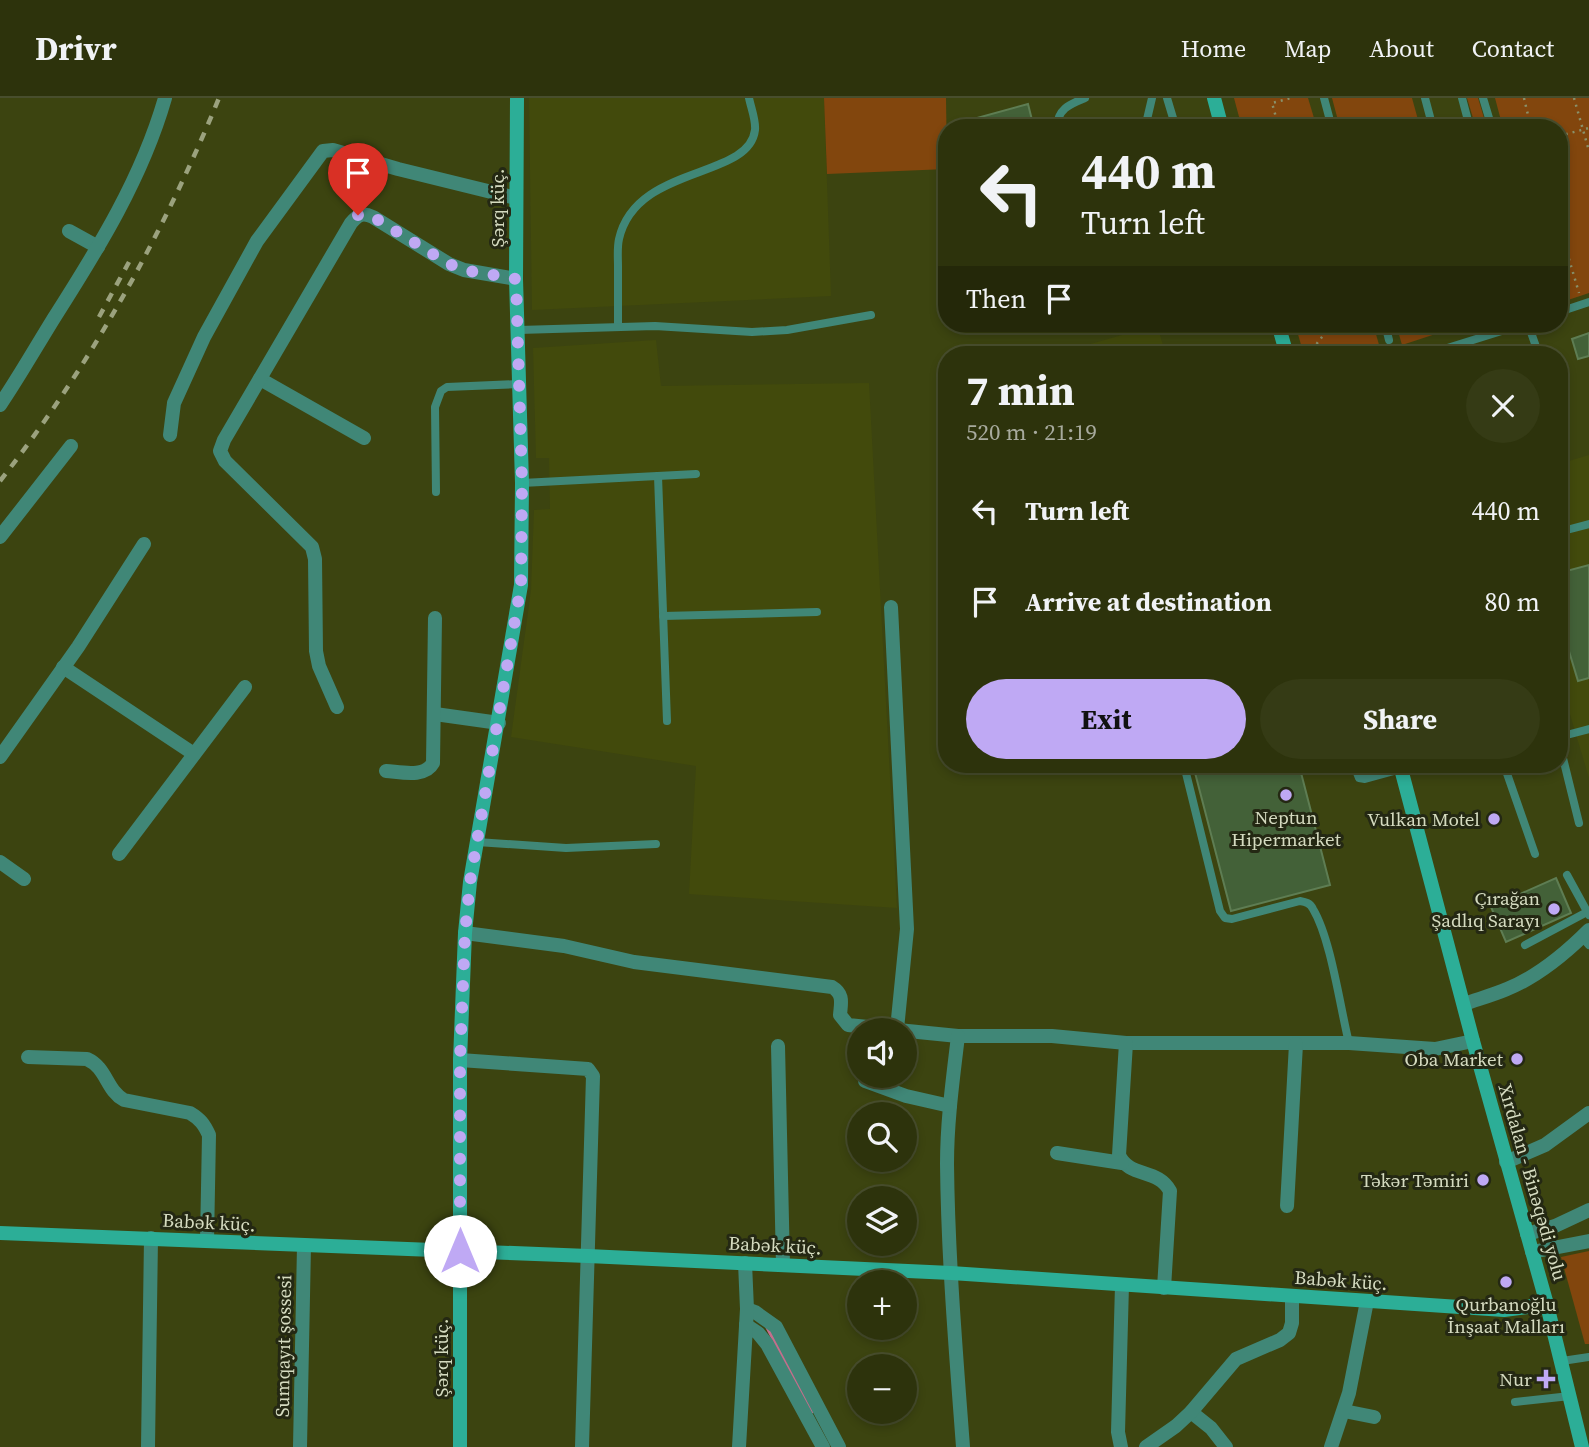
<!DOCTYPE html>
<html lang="en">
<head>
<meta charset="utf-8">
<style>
	:root { --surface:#2d330c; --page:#353b15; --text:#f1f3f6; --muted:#a7aa9d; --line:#484e2d; --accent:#bfa9f4 }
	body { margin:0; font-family:"Source Serif 4",serif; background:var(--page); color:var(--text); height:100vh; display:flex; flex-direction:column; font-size:26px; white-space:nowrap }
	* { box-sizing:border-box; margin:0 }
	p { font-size:23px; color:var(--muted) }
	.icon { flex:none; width:38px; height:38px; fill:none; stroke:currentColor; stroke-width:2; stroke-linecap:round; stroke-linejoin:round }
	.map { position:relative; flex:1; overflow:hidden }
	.details { position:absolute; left:938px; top:248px; width:630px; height:427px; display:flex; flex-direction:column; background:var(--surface); border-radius:28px; box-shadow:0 4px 10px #0003,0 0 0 2px var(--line) }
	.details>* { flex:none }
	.guide { position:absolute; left:938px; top:21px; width:630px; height:214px; border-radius:28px; box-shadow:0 4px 10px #0003,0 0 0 2px var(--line); background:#2d330c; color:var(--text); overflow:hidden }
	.buttons { position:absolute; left:847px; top:920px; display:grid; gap:14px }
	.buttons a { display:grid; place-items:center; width:70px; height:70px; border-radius:50%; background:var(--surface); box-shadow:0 4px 10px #0003,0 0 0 2px var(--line); font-size:35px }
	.pin { position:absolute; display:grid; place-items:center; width:60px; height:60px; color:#fff; margin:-72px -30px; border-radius:50% 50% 50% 0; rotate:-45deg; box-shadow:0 0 7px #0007 }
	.pin .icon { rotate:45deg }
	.me { position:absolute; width:77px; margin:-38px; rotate:0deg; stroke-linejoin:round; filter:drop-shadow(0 0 5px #0008) }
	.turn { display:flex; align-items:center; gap:24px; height:147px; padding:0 28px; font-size:32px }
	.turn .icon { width:91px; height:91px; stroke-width:2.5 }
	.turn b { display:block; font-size:49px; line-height:60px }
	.then { display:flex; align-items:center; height:66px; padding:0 28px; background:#0003; gap:14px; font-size:26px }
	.round { display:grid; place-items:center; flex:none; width:74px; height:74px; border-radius:37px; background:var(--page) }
	.summary { display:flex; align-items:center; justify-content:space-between; height:119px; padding:0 28px }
	h1 { font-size:42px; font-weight:700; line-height:52px }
	.cta { display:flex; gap:14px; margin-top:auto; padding:14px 28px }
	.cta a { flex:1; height:80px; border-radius:42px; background:var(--accent); color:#111; font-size:28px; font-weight:700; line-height:80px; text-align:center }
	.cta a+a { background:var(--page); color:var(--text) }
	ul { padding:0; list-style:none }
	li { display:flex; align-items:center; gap:21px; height:91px; padding:0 28px }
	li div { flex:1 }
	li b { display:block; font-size:26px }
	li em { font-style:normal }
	header { display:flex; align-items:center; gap:42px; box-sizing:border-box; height:98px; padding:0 35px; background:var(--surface); border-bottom:2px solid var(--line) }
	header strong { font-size:33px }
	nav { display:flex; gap:38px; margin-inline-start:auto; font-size:24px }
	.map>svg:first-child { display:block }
	.built { fill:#424a0c }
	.green { fill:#82460d }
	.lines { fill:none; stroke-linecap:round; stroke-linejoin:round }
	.stream { stroke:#c46e8c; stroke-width:4.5 }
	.building { fill:#436138; stroke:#5e7d53; stroke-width:2 }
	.path { stroke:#8a916a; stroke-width:2.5; stroke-dasharray:2 5; stroke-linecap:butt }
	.lane { stroke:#408777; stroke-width:8 }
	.street { stroke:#408777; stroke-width:14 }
	.secondary { stroke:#2cae97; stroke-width:14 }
	.rail { stroke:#9ba27e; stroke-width:4.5; stroke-dasharray:9 9; stroke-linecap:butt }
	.route { stroke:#bfa9f4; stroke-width:12; stroke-dasharray:0 21.6 }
	.poi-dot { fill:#bfa9f4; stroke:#242813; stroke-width:2.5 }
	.labels { text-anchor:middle; stroke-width:6; stroke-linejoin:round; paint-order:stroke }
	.street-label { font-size:19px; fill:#d5dbc0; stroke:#242813 }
	.poi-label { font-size:19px; fill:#d5dbc0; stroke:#242813; text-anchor:end }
</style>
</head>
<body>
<header>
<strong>Drivr</strong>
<nav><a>Home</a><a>Map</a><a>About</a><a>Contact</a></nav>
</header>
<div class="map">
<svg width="1589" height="1349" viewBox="0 0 1589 1349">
	<rect width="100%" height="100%" fill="#3c4410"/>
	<g class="built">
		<polygon points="529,0 824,0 831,198 532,212"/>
		<polygon points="1157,227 1166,257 1052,257"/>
		<polygon points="656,242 661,288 869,285 897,810 689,796 696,668 511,639 531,492 534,412 550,411 549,360 536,360 533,250"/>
		<polygon points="1589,357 1589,680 1569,613 1559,616 1559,366"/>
	</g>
	<g class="green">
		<polygon points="824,0 946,0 947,71 827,76"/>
		<polygon points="1234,0 1308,0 1317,30 1242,30"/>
		<polygon points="1332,0 1412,0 1420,29 1340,30"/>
		<polygon points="1467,0 1478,0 1487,30 1476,30"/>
		<polygon points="1495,0 1589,0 1589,195 1559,205 1559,30 1503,30"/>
		<polygon points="1295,226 1373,226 1382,257 1304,257"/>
		<polygon points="1396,226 1456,226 1457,229 1402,247"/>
		<polygon points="1589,1153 1589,1246 1585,1246 1561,1159"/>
	</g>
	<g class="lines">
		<polyline class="stream" points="767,1228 812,1313"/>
	</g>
	<g class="building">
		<polygon points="1028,6 1034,30 955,30 955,26"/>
		<polygon points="1589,235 1589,258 1578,261 1572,241"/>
		<polygon points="1589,467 1589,580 1578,583 1559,520 1559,475"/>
		<polygon points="1193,667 1299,667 1330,787 1231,813"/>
		<polygon points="1556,780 1571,815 1506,844 1491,809"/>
	</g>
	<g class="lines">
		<g class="path">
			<polyline points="1524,0 1531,30"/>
			<polyline points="1574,0 1589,53"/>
			<polyline points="1279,30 1272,5 1291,0"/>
			<polyline points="1559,38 1589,30"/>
			<polyline points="1559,127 1579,195"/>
			<polyline points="1308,257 1332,226"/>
		</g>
		<g class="lane">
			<polyline points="1167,0 1176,30"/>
			<polyline points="1324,0 1332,30"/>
			<polyline points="1425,0 1433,30"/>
			<polyline points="1462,0 1470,30"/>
			<polyline points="1483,0 1492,30"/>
			<path d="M 1057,30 C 1057,11 1070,6 1085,0"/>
			<polyline points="1145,30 1152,0"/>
			<polyline points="1559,214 1589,204"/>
			<polyline points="1385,226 1389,242"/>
			<polyline points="1528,226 1539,257"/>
			<path d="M 618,228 C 618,208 618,188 618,168 C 618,160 617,150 619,141 C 636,66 749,82 755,32 C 756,22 751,10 749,0"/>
			<polyline points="519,232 655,228 752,234 787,232 871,217"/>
			<polyline points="1425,257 1524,226"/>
			<polyline points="658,378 667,623"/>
			<polyline points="522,385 696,376"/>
			<polyline points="436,394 435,309 441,293 447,289 519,286"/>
			<polyline points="1559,434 1589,426"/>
			<polyline points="663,518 817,514"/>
			<polyline points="1559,639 1589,631"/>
			<polyline points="1559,644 1579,725"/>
			<path d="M 1184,667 L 1220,813 L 1225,820 L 1232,821 L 1300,803 C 1306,804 1310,805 1313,811 C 1331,841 1340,909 1349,945"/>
			<polyline points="1354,667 1359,680 1365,681 1416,667"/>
			<polyline points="1504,667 1535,756"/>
			<polyline points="477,744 566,750 656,746"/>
			<polyline points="1567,777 1589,817"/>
			<polyline points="1582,839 1589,847"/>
			<polyline points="1525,847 1587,814"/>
			<polyline points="1562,1263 1589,1259"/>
			<polyline points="1515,1304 1570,1298"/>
		</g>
		<g class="street">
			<polyline points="69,133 98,149"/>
			<polyline points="260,281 364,340"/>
			<path d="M 0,307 C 19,279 36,249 54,220 C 98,151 142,80 165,0"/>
			<polyline points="170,337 174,305 204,239 257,143 323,53 333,52 398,71 516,100"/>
			<polyline points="0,439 71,348"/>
			<polyline points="891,509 907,831 897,931"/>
			<polyline points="63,569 194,656"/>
			<path d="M 337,609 L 319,568 L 316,553 L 315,461 L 312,449 L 225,363 L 220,353 L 224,342 L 351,125 C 358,117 362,114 373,119 L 449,166 L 464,172 L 516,181"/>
			<polyline points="435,616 499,625"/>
			<polyline points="0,659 78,549 144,446"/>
			<path d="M 386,673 C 401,674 425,680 433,665 L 435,520"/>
			<polyline points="119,756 245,589"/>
			<polyline points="0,764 24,781"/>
			<path d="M 465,835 L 564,848 L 634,864 L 832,889 C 844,896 841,905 840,917 L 848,927 L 958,938 L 1052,938 L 1126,945 L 1349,945 L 1435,951 L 1473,943"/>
			<path d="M 1464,906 C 1478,901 1493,897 1507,891 C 1537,879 1566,855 1589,832"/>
			<path d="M 958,938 C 953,980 947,1023 947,1066 C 948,1160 956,1255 963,1349"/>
			<path d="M 1126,945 L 1119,1057 C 1129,1080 1158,1070 1170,1093 L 1164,1190"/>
			<polyline points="778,948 783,1167"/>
			<path d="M 28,959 L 87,961 C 107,970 106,992 124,1002 L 190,1015 C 200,1021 204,1026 209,1037 L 207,1143"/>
			<polyline points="460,962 588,971 593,978 582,1349"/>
			<polyline points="865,983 906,998 950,1008"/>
			<polyline points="1057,1055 1122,1065"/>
			<polyline points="1506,1064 1545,1047 1589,1015"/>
			<polyline points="1287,1108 1296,946"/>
			<polyline points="1527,1136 1555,1128 1589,1112"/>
			<polyline points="1532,1154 1589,1143"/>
			<polyline points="747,1211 755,1214 776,1229 839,1349"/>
			<polyline points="746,1227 758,1235 767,1246 823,1349"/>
			<polyline points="1344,1313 1374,1319"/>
			<polyline points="1191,1314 1211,1330 1226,1349"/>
			<polyline points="148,1349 151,1140"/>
			<polyline points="300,1349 304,1148"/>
			<polyline points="739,1349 747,1211 745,1165"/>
			<polyline points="1121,1349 1118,1334 1122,1187"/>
			<polyline points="1146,1349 1176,1328 1191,1314 1236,1261 1280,1242 1289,1235 1292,1225 1292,1199"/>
			<polyline points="1331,1349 1349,1295 1367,1203"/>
		</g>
		<g class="secondary">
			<polyline points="1214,0 1222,30"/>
			<polyline points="1278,226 1287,257"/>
			<polyline points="1400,667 1473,943 1546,1203 1582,1349"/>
			<polyline points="0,1135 588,1158 951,1175 1504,1212 1528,1209 1546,1203"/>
			<polyline points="460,1349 460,962 465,835 470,784 521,487 522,385 516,181 517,0"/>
		</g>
		<g class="rail">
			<polyline points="99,219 129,164"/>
			<path d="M 0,383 C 91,267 163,136 219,0"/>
		</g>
	</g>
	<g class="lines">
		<polyline class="route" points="358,117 366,116 373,119 449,166 464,172 516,181 522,385 521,487 470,784 465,835 460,962 460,1153"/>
	</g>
	<g class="poi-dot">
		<circle cx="1286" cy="697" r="7"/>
		<circle cx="1494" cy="721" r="7"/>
		<circle cx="1554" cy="811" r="7"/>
		<circle cx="1517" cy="961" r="7"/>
		<circle cx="1483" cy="1082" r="7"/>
		<circle cx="1506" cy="1184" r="7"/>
		<path d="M1542.5 1270.5h7v7h7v7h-7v7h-7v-7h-7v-7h7z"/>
	</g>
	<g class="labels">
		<g class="street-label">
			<text transform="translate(497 110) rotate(-90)" y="7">Şərq küç.</text>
			<text transform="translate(1533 1084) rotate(74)" y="7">Xırdalan - Binəqədi yolu</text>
			<text transform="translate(209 1124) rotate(3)" y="7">Babək küç.</text>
			<text transform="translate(775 1147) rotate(3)" y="7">Babək küç.</text>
			<text transform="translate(1341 1182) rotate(4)" y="7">Babək küç.</text>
			<text transform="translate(283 1248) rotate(-89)" y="7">Sumqayıt şossesi</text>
			<text transform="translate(441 1260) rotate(-90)" y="7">Şərq küç.</text>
		</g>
		<g class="poi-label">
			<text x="1286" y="726" text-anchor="middle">Neptun<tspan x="1286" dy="22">Hipermarket</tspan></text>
			<text x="1480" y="728">Vulkan Motel</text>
			<text x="1540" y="807">Çırağan<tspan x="1540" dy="22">Şadlıq Sarayı</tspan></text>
			<text x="1503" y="968">Oba Market</text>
			<text x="1469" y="1089">Təkər Təmiri</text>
			<text x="1506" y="1213" text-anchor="middle">Qurbanoğlu<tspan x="1506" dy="22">İnşaat Malları</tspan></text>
			<text x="1532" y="1288">Nur</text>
		</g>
	</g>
</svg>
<div class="buttons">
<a><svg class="icon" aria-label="sound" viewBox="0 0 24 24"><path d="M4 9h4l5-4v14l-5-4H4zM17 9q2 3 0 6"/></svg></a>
<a><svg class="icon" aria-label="search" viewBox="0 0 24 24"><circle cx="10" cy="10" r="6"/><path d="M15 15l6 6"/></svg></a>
<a><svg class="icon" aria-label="layers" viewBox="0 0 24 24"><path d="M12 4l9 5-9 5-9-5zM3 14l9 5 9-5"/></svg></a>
<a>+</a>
<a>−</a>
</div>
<div class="pin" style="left:358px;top:117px;background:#d93025"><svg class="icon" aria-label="arrive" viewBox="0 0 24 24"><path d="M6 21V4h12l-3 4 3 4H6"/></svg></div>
<svg class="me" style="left:460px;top:1153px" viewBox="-20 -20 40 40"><circle r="19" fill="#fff"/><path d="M0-13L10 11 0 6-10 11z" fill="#bfa9f4"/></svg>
<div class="guide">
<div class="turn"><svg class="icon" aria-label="left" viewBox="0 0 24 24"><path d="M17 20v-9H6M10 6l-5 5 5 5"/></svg><div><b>440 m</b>Turn left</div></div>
<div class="then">Then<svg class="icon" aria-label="arrive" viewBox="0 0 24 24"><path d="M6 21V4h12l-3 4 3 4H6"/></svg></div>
</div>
<section class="details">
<div class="summary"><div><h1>7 min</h1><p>520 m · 21:19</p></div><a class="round"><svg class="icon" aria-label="close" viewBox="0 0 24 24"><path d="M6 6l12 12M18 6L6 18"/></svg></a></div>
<ul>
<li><svg class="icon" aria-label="left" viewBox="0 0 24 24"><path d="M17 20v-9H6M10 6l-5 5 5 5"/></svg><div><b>Turn left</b></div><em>440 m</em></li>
<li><svg class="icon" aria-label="arrive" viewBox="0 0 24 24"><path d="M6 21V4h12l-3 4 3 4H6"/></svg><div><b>Arrive at destination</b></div><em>80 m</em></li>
</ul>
<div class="cta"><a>Exit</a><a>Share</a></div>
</section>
</div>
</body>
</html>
